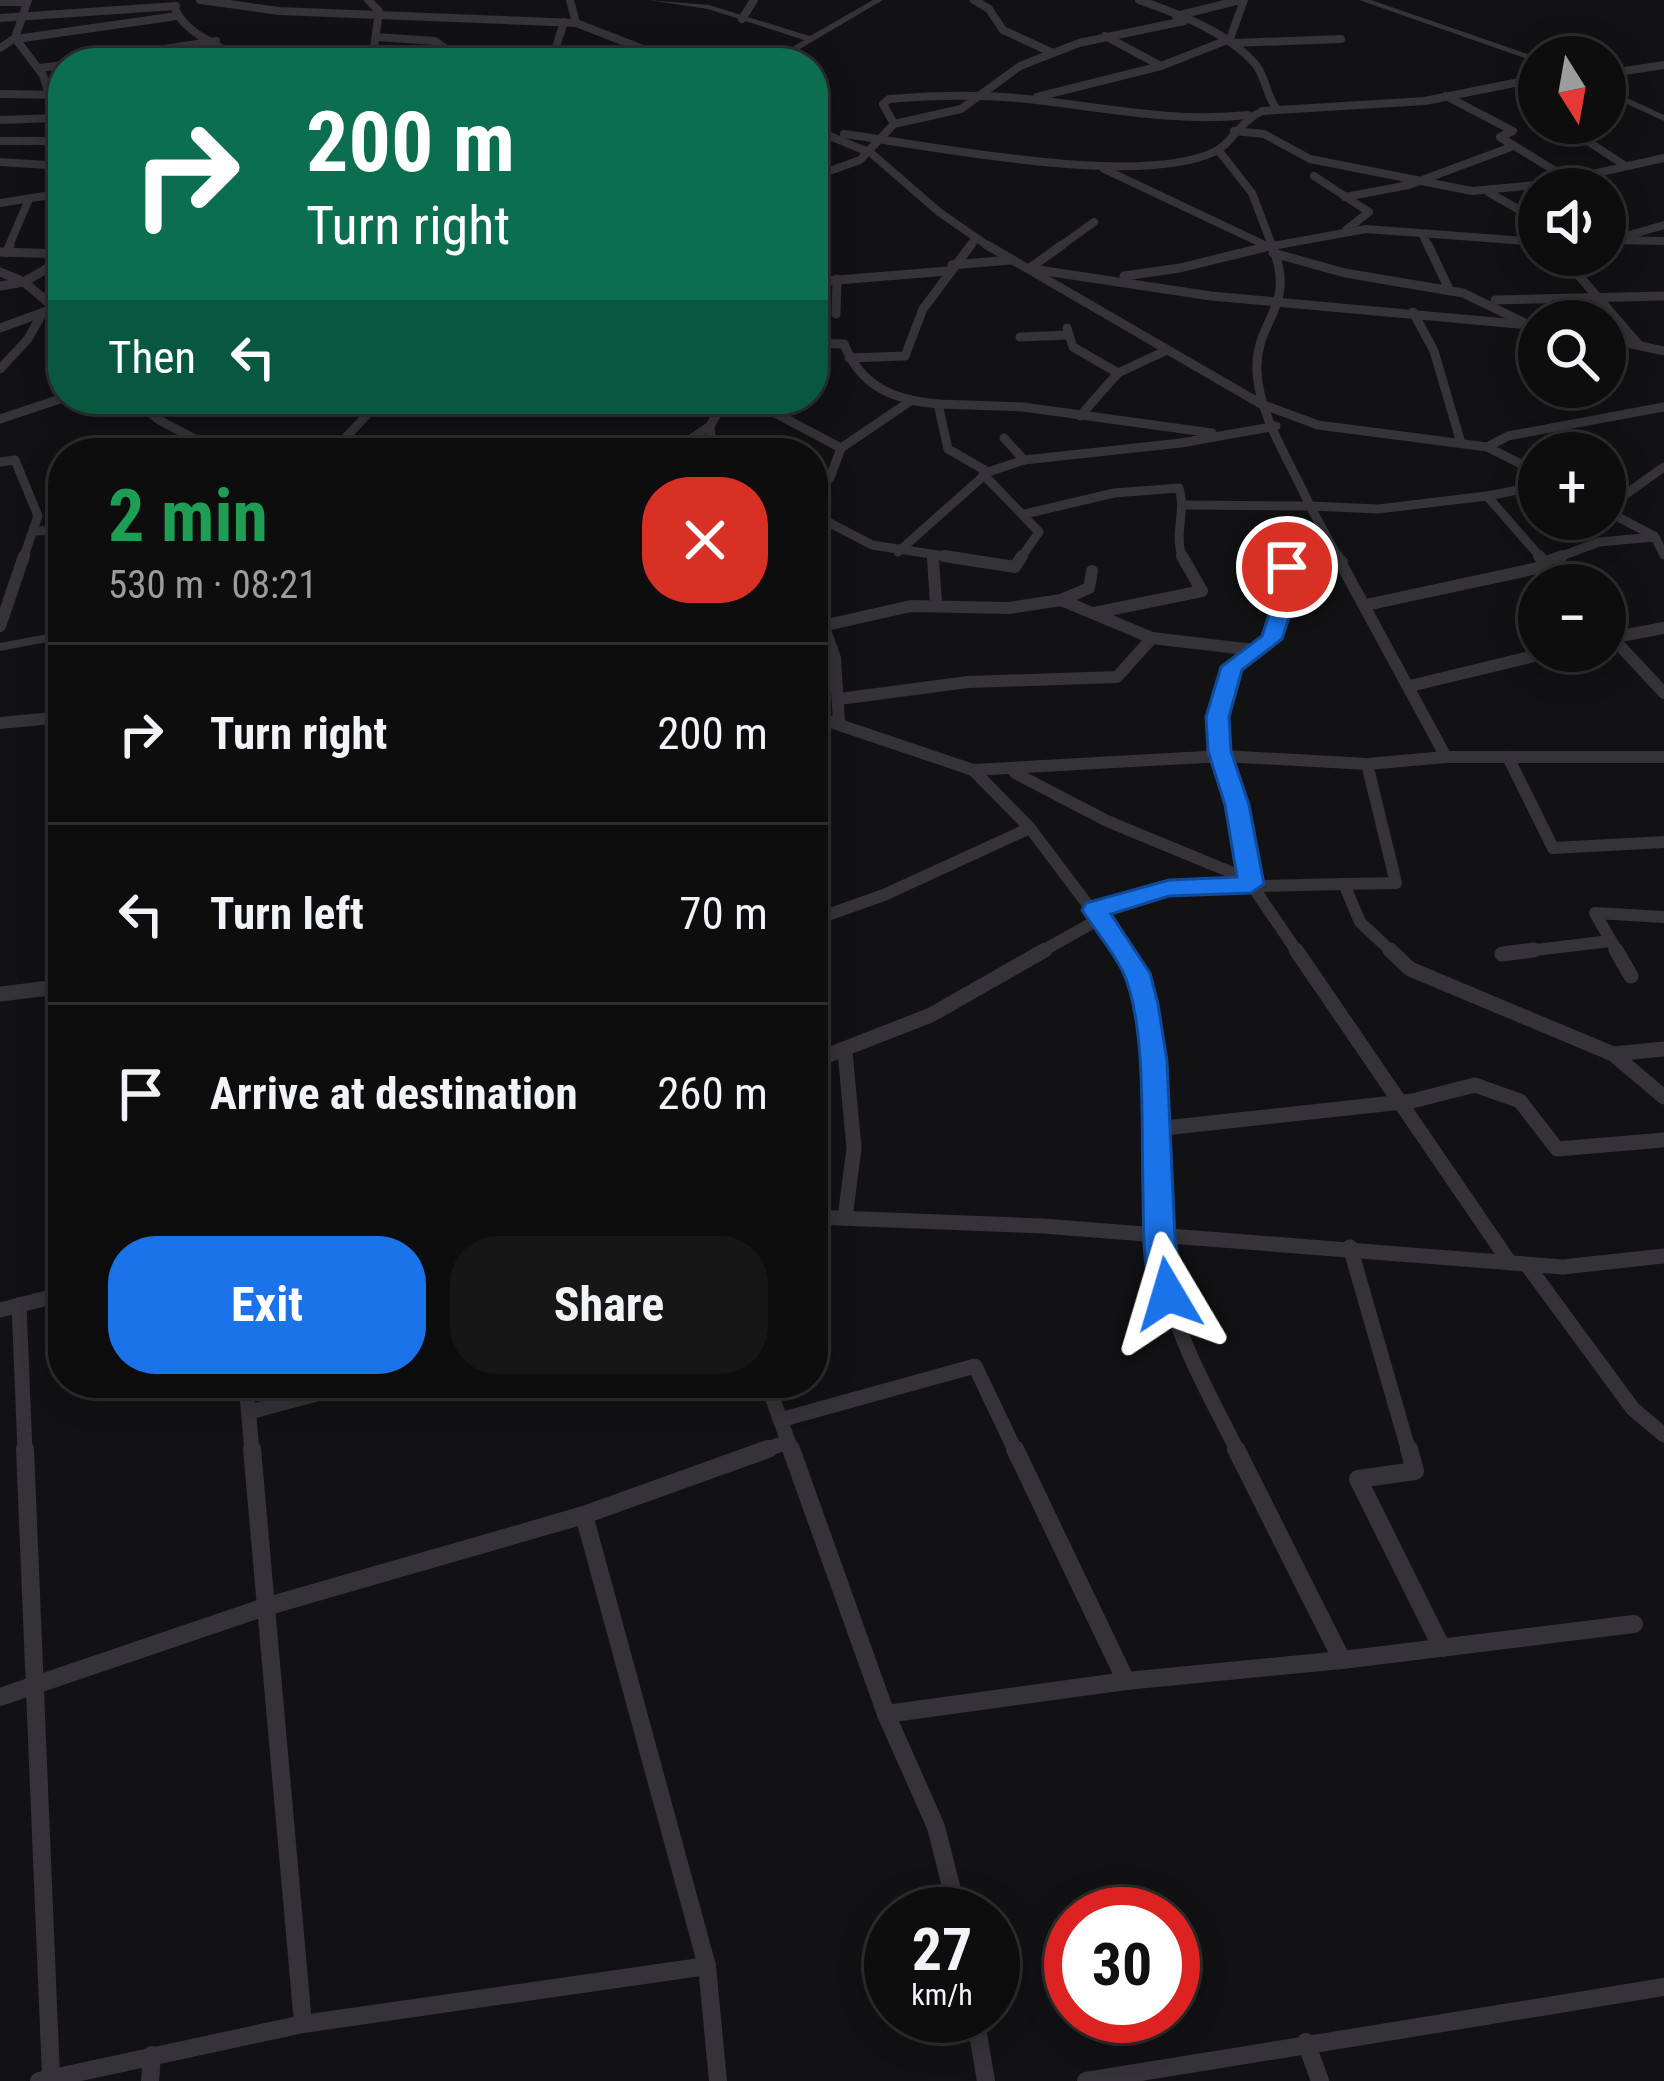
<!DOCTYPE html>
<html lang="en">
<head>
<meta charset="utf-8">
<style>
	:root { --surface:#0e0d0e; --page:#171617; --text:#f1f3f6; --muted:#9b9c9e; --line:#2e2d2e; --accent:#1a73e8 }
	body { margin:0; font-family:"Roboto Condensed",sans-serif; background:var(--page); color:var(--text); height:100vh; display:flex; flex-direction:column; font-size:45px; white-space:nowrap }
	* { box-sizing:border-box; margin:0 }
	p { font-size:39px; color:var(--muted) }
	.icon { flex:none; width:66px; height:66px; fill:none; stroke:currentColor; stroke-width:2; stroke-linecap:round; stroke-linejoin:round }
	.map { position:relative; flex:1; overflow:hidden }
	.details { position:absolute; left:48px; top:438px; width:780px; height:960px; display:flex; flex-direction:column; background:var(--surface); border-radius:48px; box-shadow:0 6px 30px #0003,0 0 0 3px var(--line) }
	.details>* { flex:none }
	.banner { position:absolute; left:48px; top:48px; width:780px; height:366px; border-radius:48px; box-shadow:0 6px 30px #0003,0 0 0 3px var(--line); background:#0b6e4f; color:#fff; overflow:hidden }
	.needle { width:78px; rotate:169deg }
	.buttons { position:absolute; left:1518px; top:36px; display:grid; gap:24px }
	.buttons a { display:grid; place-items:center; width:108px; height:108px; border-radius:50%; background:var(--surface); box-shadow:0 6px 30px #0003,0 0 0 3px var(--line); font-size:60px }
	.speed { position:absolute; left:864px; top:1887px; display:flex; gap:24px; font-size:60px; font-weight:700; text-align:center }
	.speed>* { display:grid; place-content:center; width:156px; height:156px; border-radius:50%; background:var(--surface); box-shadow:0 6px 30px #0003,0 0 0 3px var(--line); line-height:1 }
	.speed small { font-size:30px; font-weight:400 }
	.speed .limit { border:18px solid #d22; background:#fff; color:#111 }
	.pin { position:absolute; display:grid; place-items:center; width:102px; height:102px; color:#fff; margin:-51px; border:6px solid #fff; border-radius:50%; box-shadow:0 3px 12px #0007 }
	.me { position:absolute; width:132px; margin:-66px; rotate:353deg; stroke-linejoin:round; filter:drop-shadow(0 0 9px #0008) }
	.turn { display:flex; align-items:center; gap:42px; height:252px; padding:0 60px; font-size:54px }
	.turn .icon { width:156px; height:156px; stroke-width:2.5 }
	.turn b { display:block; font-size:84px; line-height:102px }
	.then { display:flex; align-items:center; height:114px; padding:0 60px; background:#0003; gap:24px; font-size:45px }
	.round { display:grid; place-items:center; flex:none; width:126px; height:126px; border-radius:48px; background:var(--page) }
	.overview { display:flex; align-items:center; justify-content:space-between; height:204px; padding:0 60px }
	h1 { font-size:72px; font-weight:700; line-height:90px; color:#1e9e55 }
	.primary-button { display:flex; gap:24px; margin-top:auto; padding:24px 60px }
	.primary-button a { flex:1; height:138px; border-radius:48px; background:var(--accent); color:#fff; font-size:48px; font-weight:700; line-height:138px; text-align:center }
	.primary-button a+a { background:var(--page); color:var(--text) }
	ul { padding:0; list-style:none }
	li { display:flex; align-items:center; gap:36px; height:180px; padding:0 60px; border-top:3px solid var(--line) }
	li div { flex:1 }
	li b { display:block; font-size:45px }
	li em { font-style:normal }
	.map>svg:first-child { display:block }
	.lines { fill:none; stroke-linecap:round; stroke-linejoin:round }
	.minor-far4 { stroke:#353238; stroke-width:8 }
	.minor-far3 { stroke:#353238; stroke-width:9 }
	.minor-far2 { stroke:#353238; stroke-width:12 }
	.minor-far1 { stroke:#353238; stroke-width:15 }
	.minor { stroke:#353238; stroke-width:18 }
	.tertiary { fill:#353238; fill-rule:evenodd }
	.route { fill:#1a73e8; stroke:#114b97; stroke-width:3 }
</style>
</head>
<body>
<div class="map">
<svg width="1664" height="2081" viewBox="0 0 1664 2081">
	<rect width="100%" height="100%" fill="#121113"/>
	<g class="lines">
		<g class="minor-far4">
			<polyline points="200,0 279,11 576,23 679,63"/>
			<polyline points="368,0 379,11 372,63"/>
			<polyline points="570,0 576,23"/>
			<polyline points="974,0 989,9 1003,30 1053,53"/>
			<path d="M 1139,0 C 1179,14 1228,32 1256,65 C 1266,78 1266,95 1276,108"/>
			<polyline points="0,2 27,2"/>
			<path d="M 176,11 C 188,36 223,46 246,63"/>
			<polyline points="1176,16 1240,0"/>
			<polyline points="0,18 176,6"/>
			<polyline points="742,19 754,0"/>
			<polyline points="1105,36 1161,66"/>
			<polyline points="376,37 435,41 466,63"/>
			<polyline points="15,38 43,75 63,141"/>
			<polyline points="16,39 177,16"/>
			<polyline points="1233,43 1341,39"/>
			<polyline points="0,48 15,38 28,0"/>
			<polyline points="74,63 216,41"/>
			<polyline points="559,63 554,53 564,22"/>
			<polyline points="40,68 63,65"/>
			<polyline points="1605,74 1664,65"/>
			<polyline points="0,94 63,95"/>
			<polyline points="1446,96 1513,131 1500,137 1568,179"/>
			<polyline points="1037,97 1161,66 1230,39 1244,0"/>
			<polyline points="0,120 56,118"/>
			<polyline points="1560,123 1624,165"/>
			<path d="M 894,124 L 883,104 L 889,99 C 935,95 981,94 1027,99 C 1102,107 1173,123 1248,115"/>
			<polyline points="815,130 871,153 939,212 991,248"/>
			<polyline points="1234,131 1264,134 1310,159 1472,191 1548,184 1664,158"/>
			<path d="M 844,134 C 933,146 1137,188 1214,152 C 1231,145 1238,123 1262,111 L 1425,101 L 1539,78"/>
			<polyline points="0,141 63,141 63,186"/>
			<polyline points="1219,151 1252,193 1273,248"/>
			<polyline points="0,162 63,166"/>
			<polyline points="1104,169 1267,246"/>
			<polyline points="1314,176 1369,212 1346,230"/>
			<polyline points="813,177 860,160 894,124 961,109 1020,66 1079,43 1184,21"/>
			<polyline points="1488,192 1539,221"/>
			<polyline points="1345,197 1409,185 1511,147"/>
			<polyline points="0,203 63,193"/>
			<polyline points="1423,235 1429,248"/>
			<polyline points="1623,237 1664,225"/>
			<polyline points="1605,240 1664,241"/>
			<polyline points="8,248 29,199"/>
			<polyline points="969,248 976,238"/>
			<polyline points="1058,248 1094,222"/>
			<polyline points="1262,248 1366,229 1539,242"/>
		</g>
		<g class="minor-far3">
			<polyline points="987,245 1261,404 1318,425 1487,447 1539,473"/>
			<path d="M 1272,245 C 1298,310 1254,318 1257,373 C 1260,418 1292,465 1310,506 L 1378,509 L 1487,496 L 1542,559"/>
			<polyline points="1428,245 1448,287"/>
			<polyline points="0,252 63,254"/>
			<polyline points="6,253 10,245"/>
			<polyline points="1273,253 1345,273 1463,293 1523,322"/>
			<polyline points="1561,255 1639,345"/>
			<polyline points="952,265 1011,260"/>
			<polyline points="1030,268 1062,245"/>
			<polyline points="1032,269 1211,296 1539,326"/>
			<polyline points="0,272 24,282 63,315"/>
			<polyline points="1124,276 1180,268 1274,245"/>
			<polyline points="813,282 948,271"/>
			<polyline points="0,286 24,282 63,259"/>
			<polyline points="1495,300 1664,296"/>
			<polyline points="1413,312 1434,351 1461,443"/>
			<polyline points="836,314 837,279"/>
			<polyline points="0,328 47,311"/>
			<polyline points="1067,328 1073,347 1118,373"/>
			<polyline points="1020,337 1069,335"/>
			<polyline points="1605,338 1664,351"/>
			<path d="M 813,343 L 844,344 C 861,387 894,400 938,404 L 948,449 L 988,472"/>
			<polyline points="849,358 905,356 923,309 971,245"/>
			<polyline points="0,369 28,339 43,312"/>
			<polyline points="133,399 159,420 221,453"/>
			<polyline points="938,404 1023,407 1212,433"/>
			<polyline points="376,406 553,399"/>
			<polyline points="722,408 775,413 841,448 830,478 813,498"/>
			<polyline points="1080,416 1118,373 1165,351"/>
			<polyline points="0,419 63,398"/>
			<polyline points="710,426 713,453"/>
			<polyline points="1004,438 1024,460"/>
			<polyline points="1487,447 1508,436 1664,407"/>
			<polyline points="841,448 909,402"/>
			<polyline points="670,453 710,426 725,400"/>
			<polyline points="0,462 15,460 38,516 23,559"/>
			<polyline points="983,474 1039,532 1020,559"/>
			<polyline points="1487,496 1539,486"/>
			<polyline points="1185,505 1310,506 1339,559"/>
			<polyline points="1605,509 1664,467"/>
			<polyline points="1605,510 1654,536"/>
			<polyline points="813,514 872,545 964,559"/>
			<path d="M 1025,514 L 1114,493 L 1179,488 C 1187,512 1172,538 1184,559"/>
			<polyline points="35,531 63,530"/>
			<polyline points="898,552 988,472 1024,460 1181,443 1276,426"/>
			<polyline points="1290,559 1312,559"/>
			<polyline points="1554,559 1599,542 1655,537 1664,555"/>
		</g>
		<g class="minor-far2">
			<polyline points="944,556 1015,567 1022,556"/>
			<polyline points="1337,556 1446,757"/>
			<polyline points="1539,556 1564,585"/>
			<polyline points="933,558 936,604"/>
			<polyline points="1544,563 1562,556"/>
			<polyline points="813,597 835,658 839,723"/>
			<polyline points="1061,600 1089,588 1092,571"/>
			<polyline points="1366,605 1547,566"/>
			<polyline points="1094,613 1202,591 1182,556"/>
			<polyline points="0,626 24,556"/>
			<polyline points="813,628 911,606 1009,608 1061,600 1152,638 1254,650"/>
			<polyline points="1605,630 1664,693"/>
			<polyline points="1610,638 1664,628"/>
			<polyline points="1410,686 1555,651"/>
			<polyline points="839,699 968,682 1117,677 1152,638"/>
			<polyline points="813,716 973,770 1223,756 1367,764 1446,757 1664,757"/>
			<polyline points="0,723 63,717"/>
			<polyline points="1508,757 1553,848 1664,842"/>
			<polyline points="973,770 1030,828 1124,953"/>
			<polyline points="1015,773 1107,821 1245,878"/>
			<polyline points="1344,884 1396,883 1367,764"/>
			<polyline points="1095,910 1169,888 1344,884 1360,922 1393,953"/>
			<polyline points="813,920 884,895 1030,828"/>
			<polyline points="58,953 63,906"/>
			<polyline points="1039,953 1101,918"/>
			<polyline points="1298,953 1251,884 1237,805 1220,751 1217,717 1232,667 1271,639 1284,599 1290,557 1342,562"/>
			<polyline points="1509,953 1611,941"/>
			<polyline points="1618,953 1595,913 1664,917"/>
		</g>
		<g class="minor-far1">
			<path d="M 1122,950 C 1179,1035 1144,1192 1168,1292 C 1181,1347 1213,1401 1238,1452"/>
			<polyline points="1296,950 1510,1263"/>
			<polyline points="1390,950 1410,969 1613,1054 1664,1049"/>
			<polyline points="1616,950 1631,976"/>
			<polyline points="1502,954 1534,950"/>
			<polyline points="54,988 58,950"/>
			<polyline points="0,994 58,987"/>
			<polyline points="845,1052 854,1148 845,1218"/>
			<polyline points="1613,1054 1664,1097"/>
			<polyline points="813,1061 931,1015 1045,950"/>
			<polyline points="1155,1129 1412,1101 1475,1085 1520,1101 1557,1149 1664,1140"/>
			<polyline points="813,1217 1043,1226 1563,1267 1664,1256"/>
			<polyline points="1350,1247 1409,1452"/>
			<polyline points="1527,1265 1633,1409 1664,1435"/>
			<polyline points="19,1305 25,1452"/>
			<polyline points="0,1310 63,1294"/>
			<polyline points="246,1383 252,1452"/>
			<polyline points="767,1383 792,1452"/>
			<polyline points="249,1412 358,1383"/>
			<polyline points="780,1420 975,1366 1016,1452"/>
			<polyline points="760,1452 787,1442"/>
		</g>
		<g class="minor">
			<polyline points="25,1449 51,2077"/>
			<polyline points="252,1449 303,2024"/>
			<polyline points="791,1449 886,1714 936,1827 958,1914"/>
			<polyline points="1015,1449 1126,1681"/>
			<polyline points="1409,1449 1415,1471 1358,1479 1442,1648"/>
			<polyline points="584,1515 707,1966 718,2081"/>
			<polyline points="1342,1660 1634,1624"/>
			<polyline points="0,1697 265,1607 584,1515 768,1449"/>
			<polyline points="886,1714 1126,1681 1342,1660 1236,1449"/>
			<polyline points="975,2016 986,2081"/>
			<polyline points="1306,2042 1320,2081"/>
			<polyline points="39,2081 303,2024 707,1966"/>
			<polyline points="150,2081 152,2055"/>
			<polyline points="1086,2081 1664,1987"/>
		</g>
		<g class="tertiary">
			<polygon points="648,0 709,5 810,36 873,0 883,0 776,63 766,63 804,40 708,9"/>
			<polygon points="1359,0 1371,0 1539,58 1539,63"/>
			<polygon points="1605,88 1664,115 1664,121 1605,94"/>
			<polygon points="376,399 388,399 337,453 325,453"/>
			<polygon points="63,631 63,639 0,651 0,643"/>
		</g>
	</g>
	<path class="route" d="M 1287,561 L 1297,567 L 1295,599 L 1282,639 L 1242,670 L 1229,717 L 1231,751 L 1249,805 L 1264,884 L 1251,893 L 1169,896 L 1111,914 L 1150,973 L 1158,1004 L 1167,1061 L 1175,1238 L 1183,1294 L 1178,1303 L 1168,1306 L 1157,1303 C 1141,1272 1144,1227 1143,1193 C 1141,1134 1147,1024 1123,972 C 1112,950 1095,930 1082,910 L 1086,903 L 1169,880 L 1237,877 L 1225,805 L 1208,751 L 1206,717 L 1221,667 L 1262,636 L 1274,599 L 1277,567 Z"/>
</svg>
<div class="buttons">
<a><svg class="needle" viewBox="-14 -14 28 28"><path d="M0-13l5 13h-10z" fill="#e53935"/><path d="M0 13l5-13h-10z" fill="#9b9c9e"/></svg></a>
<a><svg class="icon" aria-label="sound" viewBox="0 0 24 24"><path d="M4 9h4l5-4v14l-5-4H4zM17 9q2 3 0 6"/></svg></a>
<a><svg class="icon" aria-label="search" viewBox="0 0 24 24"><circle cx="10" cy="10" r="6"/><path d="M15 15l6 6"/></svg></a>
<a>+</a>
<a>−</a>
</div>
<div class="speed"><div>27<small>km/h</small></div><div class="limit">30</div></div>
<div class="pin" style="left:1287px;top:567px;background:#d93025"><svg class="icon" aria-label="arrive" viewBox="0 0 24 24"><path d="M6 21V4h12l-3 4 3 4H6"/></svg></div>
<svg class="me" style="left:1168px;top:1294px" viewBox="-20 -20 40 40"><path d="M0-17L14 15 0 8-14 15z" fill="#1a73e8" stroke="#fff" stroke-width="4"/></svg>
<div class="banner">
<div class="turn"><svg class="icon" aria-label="right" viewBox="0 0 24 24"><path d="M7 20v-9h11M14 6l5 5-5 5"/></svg><div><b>200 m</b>Turn right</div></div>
<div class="then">Then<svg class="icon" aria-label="left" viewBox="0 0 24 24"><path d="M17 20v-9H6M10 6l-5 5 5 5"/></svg></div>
</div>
<section class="details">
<div class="overview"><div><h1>2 min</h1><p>530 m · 08:21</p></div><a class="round" style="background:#d93025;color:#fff"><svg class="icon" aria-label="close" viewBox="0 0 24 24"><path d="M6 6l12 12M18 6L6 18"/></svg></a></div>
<ul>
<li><svg class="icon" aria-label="right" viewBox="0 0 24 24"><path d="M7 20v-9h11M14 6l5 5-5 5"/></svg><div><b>Turn right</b></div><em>200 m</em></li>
<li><svg class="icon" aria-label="left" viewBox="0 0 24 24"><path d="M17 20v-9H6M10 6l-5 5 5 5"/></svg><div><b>Turn left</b></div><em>70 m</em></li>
<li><svg class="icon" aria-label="arrive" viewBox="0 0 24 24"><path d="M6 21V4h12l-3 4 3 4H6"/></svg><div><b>Arrive at destination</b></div><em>260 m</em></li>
</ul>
<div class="primary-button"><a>Exit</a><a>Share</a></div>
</section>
</div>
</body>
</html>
